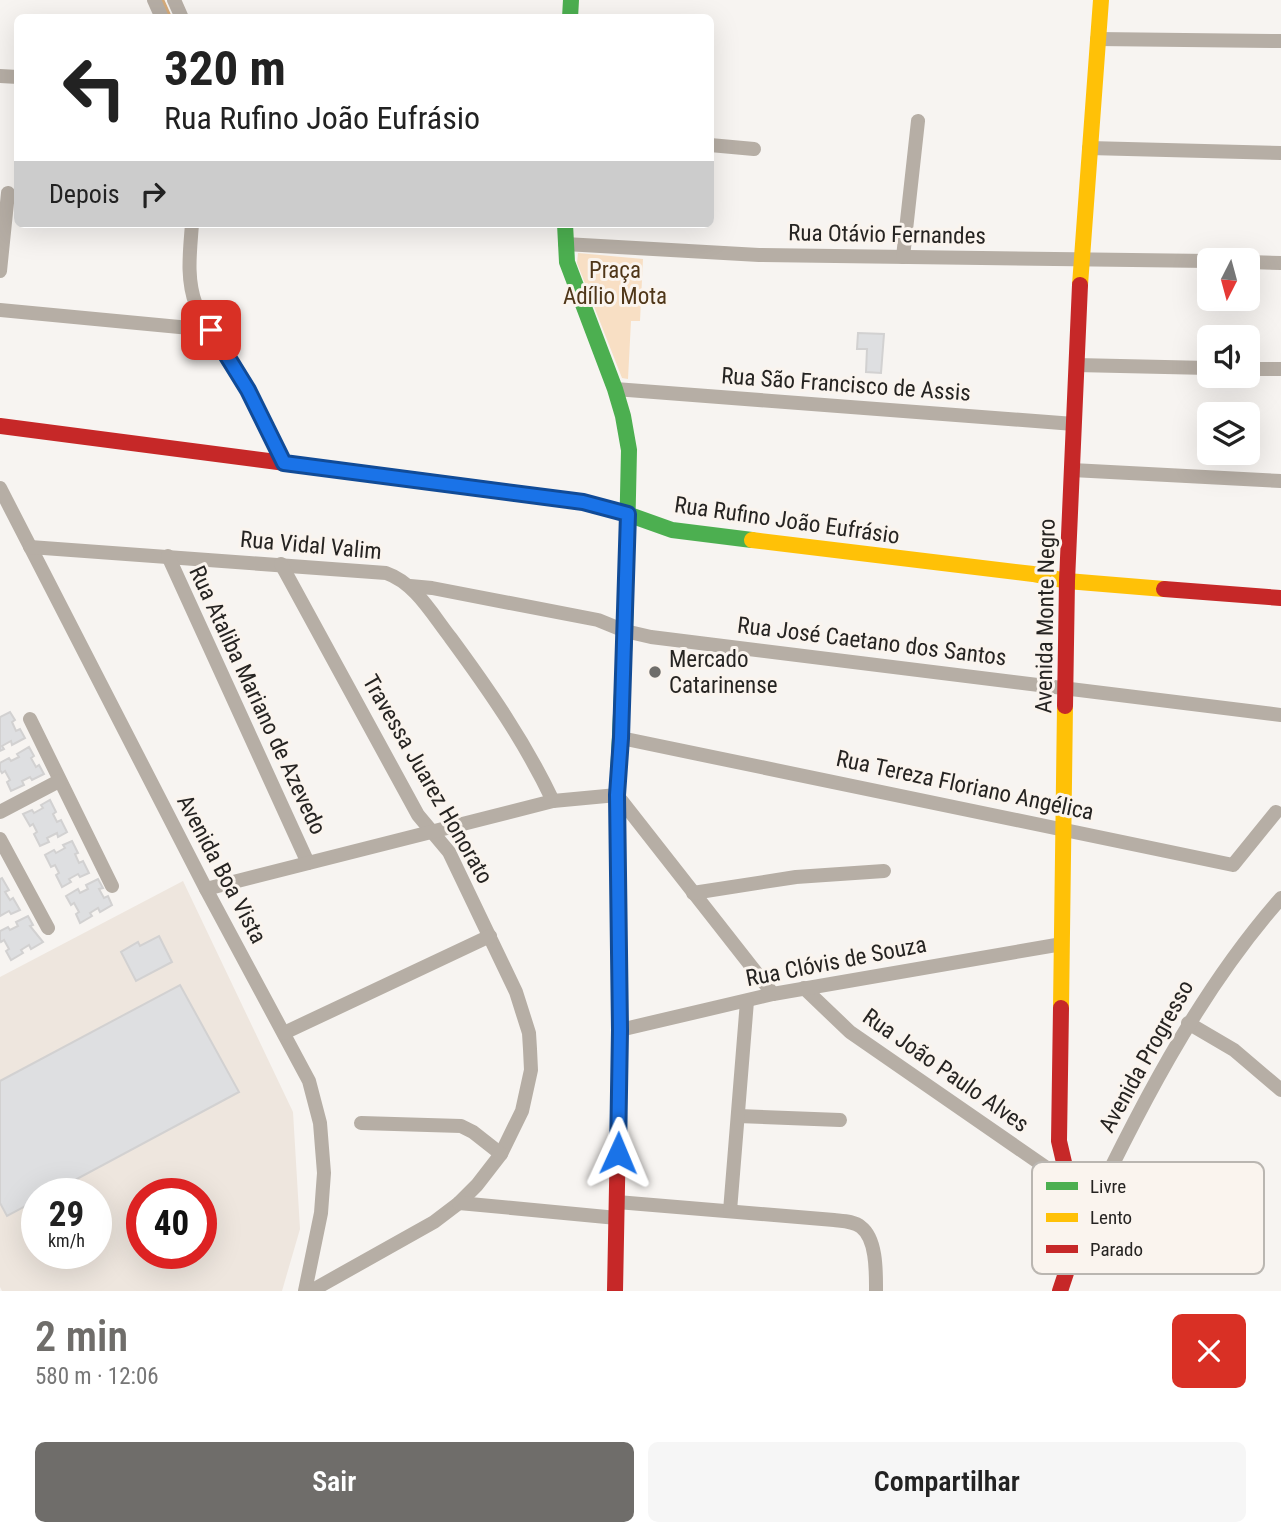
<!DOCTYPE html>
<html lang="pt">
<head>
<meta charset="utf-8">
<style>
	:root { --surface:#fff; --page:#f6f6f6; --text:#222; --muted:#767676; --accent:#6f6d6a }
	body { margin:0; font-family:"Roboto Condensed",sans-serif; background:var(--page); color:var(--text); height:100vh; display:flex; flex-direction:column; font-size:26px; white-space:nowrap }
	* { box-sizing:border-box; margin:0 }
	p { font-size:23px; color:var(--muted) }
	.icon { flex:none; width:38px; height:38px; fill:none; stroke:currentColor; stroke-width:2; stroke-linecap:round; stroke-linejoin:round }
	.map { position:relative; height:1291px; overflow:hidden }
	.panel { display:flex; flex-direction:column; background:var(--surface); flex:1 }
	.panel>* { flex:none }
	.hud { position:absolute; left:14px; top:14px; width:700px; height:214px; border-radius:10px; box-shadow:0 7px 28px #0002; background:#fff; color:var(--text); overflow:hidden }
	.needle { width:46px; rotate:186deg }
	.buttons { position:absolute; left:1197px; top:248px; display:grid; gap:14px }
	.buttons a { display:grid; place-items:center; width:63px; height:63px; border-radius:10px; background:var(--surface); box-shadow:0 7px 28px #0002; font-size:35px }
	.speed { position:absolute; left:21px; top:1178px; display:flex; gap:14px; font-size:35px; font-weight:700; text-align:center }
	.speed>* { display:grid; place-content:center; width:91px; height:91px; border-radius:50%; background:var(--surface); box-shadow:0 7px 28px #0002; line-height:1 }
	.speed small { font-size:18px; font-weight:400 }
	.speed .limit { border:10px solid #d22; background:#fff; color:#111 }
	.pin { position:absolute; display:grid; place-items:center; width:60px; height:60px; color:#fff; margin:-30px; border-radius:14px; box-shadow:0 4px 10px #0006 }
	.me { position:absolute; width:77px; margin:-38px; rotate:1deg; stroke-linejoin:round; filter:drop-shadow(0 0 5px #0008) }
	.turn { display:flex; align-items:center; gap:24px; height:147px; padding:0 35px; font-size:32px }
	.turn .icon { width:91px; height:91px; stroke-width:2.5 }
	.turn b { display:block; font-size:49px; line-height:60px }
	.then { display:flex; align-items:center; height:66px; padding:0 35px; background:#0003; gap:14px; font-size:26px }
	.round { display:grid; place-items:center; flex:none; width:74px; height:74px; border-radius:10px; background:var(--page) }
	.summary { display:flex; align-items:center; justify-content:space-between; height:119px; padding:0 35px }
	h1 { font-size:42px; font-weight:600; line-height:52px; color:var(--accent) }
	.button { display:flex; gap:14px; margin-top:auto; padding:14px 35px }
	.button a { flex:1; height:80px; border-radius:10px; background:var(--accent); color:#fff; font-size:28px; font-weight:600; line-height:80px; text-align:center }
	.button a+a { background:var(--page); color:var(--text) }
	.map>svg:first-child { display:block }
	.built { fill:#eee6de; fill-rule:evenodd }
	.green { fill:#f8dfc4 }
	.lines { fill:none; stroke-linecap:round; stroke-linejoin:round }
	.stream { stroke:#d5aa79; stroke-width:4.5 }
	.building { fill:#dedfe1; stroke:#d2d1d1; stroke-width:2 }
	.street { stroke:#b6aea5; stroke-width:14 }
	.fast { stroke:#4caf50; stroke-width:16 }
	.slow { stroke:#ffc107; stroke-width:16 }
	.jam { stroke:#c62828; stroke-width:16 }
	.route-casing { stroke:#114b97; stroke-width:18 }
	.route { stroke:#1a73e8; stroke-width:12 }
	.poi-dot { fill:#6f6d6a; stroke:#faf4ee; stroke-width:2.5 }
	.labels { text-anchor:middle; stroke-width:6; stroke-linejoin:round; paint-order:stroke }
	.street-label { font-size:23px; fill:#262422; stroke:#faf4ee }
	.park-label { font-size:23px; fill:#4f3618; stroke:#faf4ee }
	.poi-label { font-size:23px; fill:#262422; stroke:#faf4ee; text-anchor:start }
	.key { fill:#faf4ee; stroke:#bab6b1; stroke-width:2 }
	.key-label { font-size:19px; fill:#262422 }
</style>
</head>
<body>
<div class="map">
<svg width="1281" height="1291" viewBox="0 0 1281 1291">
	<rect width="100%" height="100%" fill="#f7f4f1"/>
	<path class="built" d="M 183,881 L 293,1112 L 300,1229 L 282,1291 L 2,1291 L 0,1287 L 0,977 ZM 37,1194 L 96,1194 L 96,1253 L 37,1253 ZM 142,1194 L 201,1194 L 201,1253 L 142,1253 Z"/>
	<polygon class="green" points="578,253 643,259 640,321 631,321 628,379 622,378 577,263"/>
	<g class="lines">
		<polyline class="stream" points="162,0 170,18"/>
	</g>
	<g class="building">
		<polygon points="858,333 884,334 881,373 866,372 867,349 857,349"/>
		<polygon points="10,712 15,720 12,722 16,731 20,729 25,738 12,745 11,741 2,746 4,749 0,751 0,717"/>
		<polygon points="29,747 34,756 31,758 36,767 39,765 44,774 32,780 30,777 22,781 24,785 11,791 7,782 10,780 5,771 2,773 0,770 0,763 9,758 11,761 19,757 17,754"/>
		<polygon points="50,800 56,812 53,814 57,822 61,820 67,832 58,837 57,833 47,838 49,842 40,846 34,834 37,832 33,824 30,826 23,814 32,810 34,813 43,808 41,805"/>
		<polygon points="72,841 78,853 75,854 79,863 83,861 89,873 80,877 78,874 69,879 71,882 62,887 56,875 59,873 55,865 51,867 45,855 54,850 56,853 65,848 63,845"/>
		<polygon points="2,878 9,890 5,892 10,900 13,898 20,910 11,914 9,911 0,916 0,879"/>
		<polygon points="98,879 103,888 99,889 104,898 108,896 112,905 100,912 98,908 90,913 92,916 80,923 76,914 79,912 74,903 71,905 66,896 78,889 80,893 88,889 86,885"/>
		<polygon points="28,916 33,925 30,926 43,942 31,949 29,945 21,950 23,953 11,960 6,951 9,949 4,940 1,942 0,940 0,931 8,927 10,930 18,926 16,922"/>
		<polygon points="159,936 172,962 136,981 121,952 138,942 140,946"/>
		<polygon points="180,985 239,1092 49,1194 37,1194 37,1200 7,1216 0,1203 0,1081"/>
	</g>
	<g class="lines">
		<g class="street">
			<polyline points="154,0 162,18"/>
			<polyline points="174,0 182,18"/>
			<polyline points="1097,39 1281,41"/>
			<polyline points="0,76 18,77"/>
			<polyline points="710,145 754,149"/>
			<polyline points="1089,148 1281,153"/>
			<path d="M 192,224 C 190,251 186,279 196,305 L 248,390 L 284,463"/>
			<polyline points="565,244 759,255 1209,261"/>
			<polyline points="903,257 918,121"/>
			<polyline points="1248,262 1281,263"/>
			<polyline points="0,271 8,193"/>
			<polyline points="0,310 211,330"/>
			<polyline points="1076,365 1209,368"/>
			<polyline points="1248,369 1281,369"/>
			<polyline points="615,389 1074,424"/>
			<polyline points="1072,470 1281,481"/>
			<polyline points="0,488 206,889 309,1081 320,1123 324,1173 321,1213 305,1291"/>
			<path d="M 30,547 L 386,573 C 415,583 432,614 450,637 C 489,690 525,742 553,801"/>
			<polyline points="168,556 308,863"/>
			<polyline points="281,564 418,815 449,852 516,992 529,1033 530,1049 531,1070 522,1111 501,1154 477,1185 459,1203 434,1222 311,1291"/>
			<polyline points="410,586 432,588 598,620 625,631 651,637 1281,715"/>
			<polyline points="30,719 112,886"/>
			<polyline points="621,738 1233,865 1276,812"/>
			<polyline points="0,812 59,781"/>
			<polyline points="0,839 48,928"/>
			<polyline points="206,889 553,801 617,795 773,994"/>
			<polyline points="693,893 796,877 884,871"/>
			<polyline points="804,988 850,1032 1067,1182"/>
			<polyline points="1188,1023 1234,1050 1281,1090"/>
			<polyline points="620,1030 773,994 1062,944"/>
			<polyline points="284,1033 490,936"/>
			<polyline points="738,1116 840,1120"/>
			<polyline points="361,1123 461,1126 473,1132 501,1154"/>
			<path d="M 1097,1197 C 1125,1208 1152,1212 1183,1214"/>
			<path d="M 617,1202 L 834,1220 C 843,1221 854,1221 861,1227 C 877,1239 876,1273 876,1291"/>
			<polyline points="459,1203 617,1218"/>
			<polyline points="730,1211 747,1001"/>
			<path d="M 1080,1231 C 1137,1114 1194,997 1281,898"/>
		</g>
		<g class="fast">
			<polyline points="570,18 571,0"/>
			<polyline points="565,224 567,262 615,389 623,416 629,450 625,631 617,797"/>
			<polyline points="423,481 583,502 627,514 672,530 752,540"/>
		</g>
		<g class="slow">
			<polyline points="1080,285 1101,0"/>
			<polyline points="752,540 1033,574 1067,581 1164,589"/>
			<polyline points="1061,1008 1065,706"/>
		</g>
		<g class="jam">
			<polyline points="0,426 423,481"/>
			<polyline points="1164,589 1281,598"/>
			<polyline points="1065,706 1067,581 1080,285"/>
			<polyline points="615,1291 620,1030 617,797"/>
			<polyline points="1060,1291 1080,1231 1059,1141 1061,1008"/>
		</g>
	</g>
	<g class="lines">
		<defs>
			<polyline id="route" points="211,330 248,390 284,463 583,502 628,514 621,738 617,795 620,1030 618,1153"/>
		</defs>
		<use href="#route" class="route-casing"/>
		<use href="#route" class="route"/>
	</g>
	<circle class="poi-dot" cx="655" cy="672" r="7"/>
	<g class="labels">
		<g class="street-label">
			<text transform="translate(887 234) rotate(1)" y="8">Rua Otávio Fernandes</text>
			<text transform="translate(846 384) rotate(4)" y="8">Rua São Francisco de Assis</text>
			<text transform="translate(787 520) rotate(8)" y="8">Rua Rufino João Eufrásio</text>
			<text transform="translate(311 545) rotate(5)" y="8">Rua Vidal Valim</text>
			<text transform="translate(1045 616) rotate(-89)" y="8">Avenida Monte Negro</text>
			<text transform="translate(872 641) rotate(7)" y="8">Rua José Caetano dos Santos</text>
			<text transform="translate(258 700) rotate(65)" y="8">Rua Ataliba Mariano de Azevedo</text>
			<text transform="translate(428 779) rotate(60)" y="8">Travessa Juarez Honorato</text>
			<text transform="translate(965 785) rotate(12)" y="8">Rua Tereza Floriano Angélica</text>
			<text transform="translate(222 869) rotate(62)" y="8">Avenida Boa Vista</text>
			<text transform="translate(836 961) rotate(-11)" y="8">Rua Clóvis de Souza</text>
			<text transform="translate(1146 1056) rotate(-61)" y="8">Avenida Progresso</text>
			<text transform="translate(946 1070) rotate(35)" y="8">Rua João Paulo Alves</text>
		</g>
		<g class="park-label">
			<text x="615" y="278">Praça<tspan x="615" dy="26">Adílio Mota</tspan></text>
		</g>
		<g class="poi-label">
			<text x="669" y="667">Mercado<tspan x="669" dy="26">Catarinense</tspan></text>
		</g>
	</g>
	<rect x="1032" y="1162" width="232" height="112" rx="10" class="key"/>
	<rect x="1046" y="1182" width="32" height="8" fill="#4caf50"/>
	<rect x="1046" y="1213" width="32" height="9" fill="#ffc107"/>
	<rect x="1046" y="1245" width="32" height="8" fill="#c62828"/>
	<g class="key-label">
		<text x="1090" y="1193">Livre</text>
		<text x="1090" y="1224">Lento</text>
		<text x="1090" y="1256">Parado</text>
	</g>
</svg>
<div class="buttons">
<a><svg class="needle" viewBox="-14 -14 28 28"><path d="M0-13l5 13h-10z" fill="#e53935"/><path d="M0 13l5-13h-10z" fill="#767676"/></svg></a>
<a><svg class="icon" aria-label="sound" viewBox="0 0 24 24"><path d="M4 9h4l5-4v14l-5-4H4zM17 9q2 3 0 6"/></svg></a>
<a><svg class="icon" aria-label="layers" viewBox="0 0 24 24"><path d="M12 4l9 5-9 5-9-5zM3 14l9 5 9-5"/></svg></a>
</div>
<div class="speed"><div>29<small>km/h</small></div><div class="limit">40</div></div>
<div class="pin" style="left:211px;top:330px;background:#d93025"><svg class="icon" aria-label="arrive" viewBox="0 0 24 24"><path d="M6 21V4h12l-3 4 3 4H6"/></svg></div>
<svg class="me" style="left:618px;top:1153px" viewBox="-20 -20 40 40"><path d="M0-17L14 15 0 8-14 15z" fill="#1a73e8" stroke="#fff" stroke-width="4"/></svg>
<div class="hud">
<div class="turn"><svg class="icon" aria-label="left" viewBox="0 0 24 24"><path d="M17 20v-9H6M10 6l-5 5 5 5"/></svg><div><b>320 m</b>Rua Rufino João Eufrásio</div></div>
<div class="then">Depois<svg class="icon" aria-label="right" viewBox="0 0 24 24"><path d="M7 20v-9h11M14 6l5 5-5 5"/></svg></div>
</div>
</div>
<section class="panel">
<div class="summary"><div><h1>2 min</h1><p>580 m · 12:06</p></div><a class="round" style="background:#d93025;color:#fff"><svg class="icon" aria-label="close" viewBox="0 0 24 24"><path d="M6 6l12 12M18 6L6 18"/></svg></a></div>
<div class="button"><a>Sair</a><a>Compartilhar</a></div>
</section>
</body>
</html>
